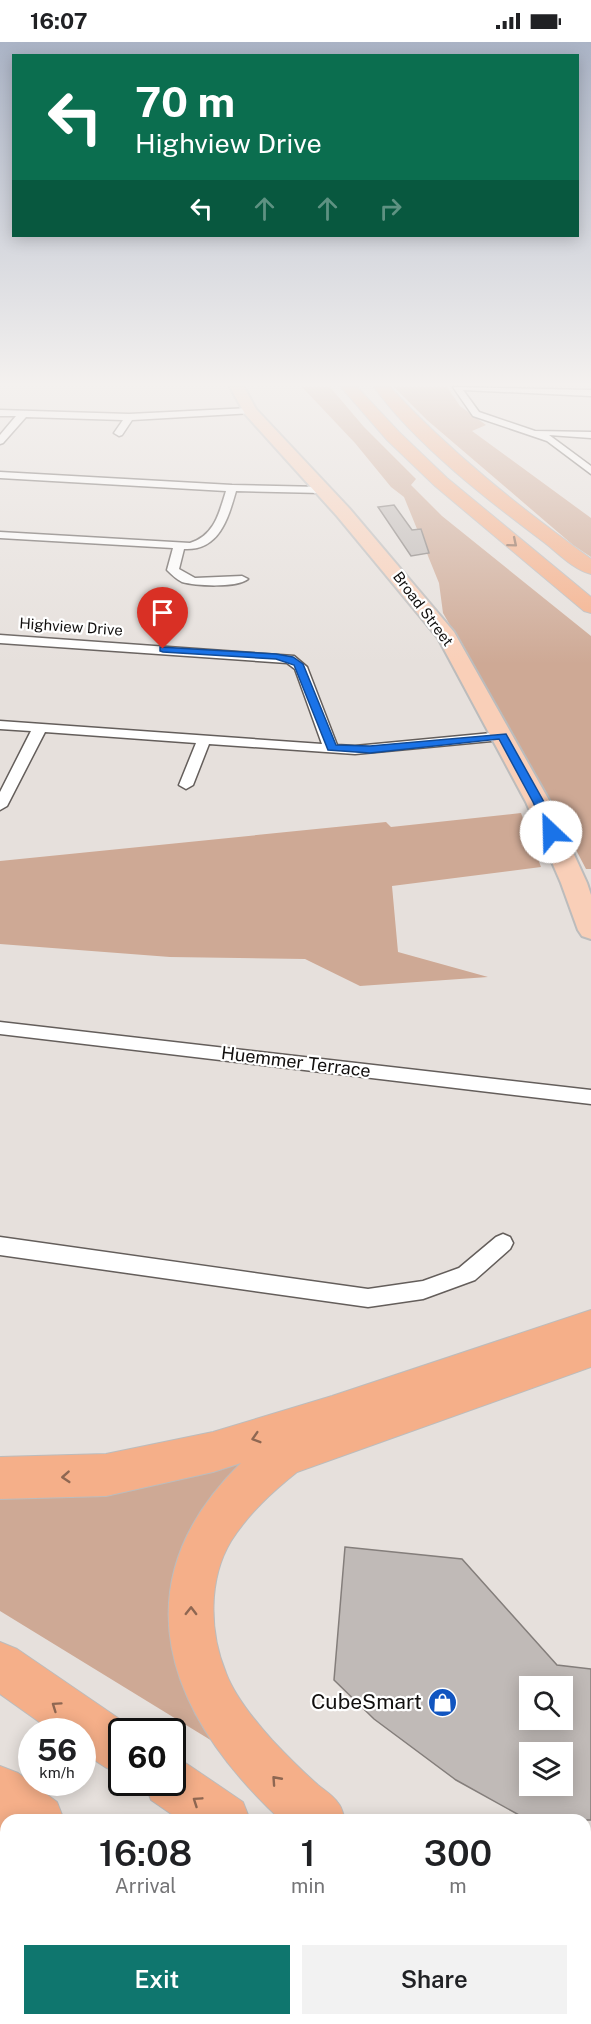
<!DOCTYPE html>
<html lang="en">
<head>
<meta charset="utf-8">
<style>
	:root { --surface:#fff; --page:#f2f2f2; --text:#202124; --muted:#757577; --accent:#0f766e }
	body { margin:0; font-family:"Public Sans",sans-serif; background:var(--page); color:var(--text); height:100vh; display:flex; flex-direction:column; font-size:22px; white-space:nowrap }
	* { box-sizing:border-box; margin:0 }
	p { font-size:20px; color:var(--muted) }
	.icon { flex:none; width:33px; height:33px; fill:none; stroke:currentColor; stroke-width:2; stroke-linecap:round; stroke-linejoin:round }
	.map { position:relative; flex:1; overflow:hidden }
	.side { position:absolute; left:0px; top:1772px; width:591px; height:212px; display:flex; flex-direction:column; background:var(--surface); border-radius:18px 18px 0 0; box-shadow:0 3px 15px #0003 }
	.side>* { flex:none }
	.hud { position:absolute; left:12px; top:12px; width:567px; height:183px; border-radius:0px; box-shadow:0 3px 15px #0003; background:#0b6e4f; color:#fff; overflow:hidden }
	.fabs { position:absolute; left:519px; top:1634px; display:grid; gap:12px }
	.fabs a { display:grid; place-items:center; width:54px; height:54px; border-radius:0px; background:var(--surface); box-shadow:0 3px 15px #0003; font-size:30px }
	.speed { position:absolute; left:18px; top:1676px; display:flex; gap:12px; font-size:30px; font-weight:700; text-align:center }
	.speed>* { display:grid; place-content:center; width:78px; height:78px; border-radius:50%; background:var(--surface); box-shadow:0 3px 15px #0003; line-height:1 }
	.speed small { font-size:15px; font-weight:400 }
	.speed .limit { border:3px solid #111; border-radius:9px; background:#fff; color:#111 }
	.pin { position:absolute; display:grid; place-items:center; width:51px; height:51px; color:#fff; margin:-62px -26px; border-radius:50% 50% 50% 0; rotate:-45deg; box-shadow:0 0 6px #0007 }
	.pin .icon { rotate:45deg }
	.me { position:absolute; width:66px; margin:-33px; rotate:336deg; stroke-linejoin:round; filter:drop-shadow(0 0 4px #0008) }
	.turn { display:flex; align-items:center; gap:21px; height:126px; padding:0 24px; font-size:27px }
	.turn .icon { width:78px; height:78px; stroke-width:2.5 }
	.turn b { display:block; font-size:42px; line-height:51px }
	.lanes { display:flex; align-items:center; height:57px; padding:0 24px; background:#0003; justify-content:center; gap:30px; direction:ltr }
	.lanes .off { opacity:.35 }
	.eta { display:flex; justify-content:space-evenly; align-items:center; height:102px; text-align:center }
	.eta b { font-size:36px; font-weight:600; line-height:42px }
	.action { display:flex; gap:12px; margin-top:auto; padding:12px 24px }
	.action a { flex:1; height:69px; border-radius:0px; background:var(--accent); color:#fff; font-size:24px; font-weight:600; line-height:69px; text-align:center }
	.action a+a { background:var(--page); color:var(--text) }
	.status { display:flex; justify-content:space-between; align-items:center; height:42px; padding:0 30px; background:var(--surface); direction:ltr }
	.status svg { height:16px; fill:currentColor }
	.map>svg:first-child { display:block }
	.green { fill:#cea995 }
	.building { fill:#c0bab7; stroke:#847e7b; stroke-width:1.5; fill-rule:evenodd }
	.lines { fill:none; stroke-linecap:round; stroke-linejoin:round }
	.street-casing { stroke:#645e5b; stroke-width:3 }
	.primary-casing { stroke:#bcbcbc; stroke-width:4 }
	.highway-casing { stroke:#bcbcbc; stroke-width:2 }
	.street { fill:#fff; fill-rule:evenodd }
	.primary { fill:#f9cfb8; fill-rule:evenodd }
	.highway { fill:#f5af89; fill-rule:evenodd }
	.oneway { stroke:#8e6752 }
	.route { fill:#1a73e8; stroke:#114b97; stroke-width:1.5 }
	.labels { text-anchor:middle; stroke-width:4.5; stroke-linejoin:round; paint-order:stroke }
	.far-street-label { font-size:15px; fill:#110f0e; stroke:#fff }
	.street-label { font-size:18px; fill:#110f0e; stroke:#fff }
	.near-poi-label { font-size:21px; fill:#110f0e; stroke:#fff; text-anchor:end }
</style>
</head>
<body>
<div class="status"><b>16:07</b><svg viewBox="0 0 49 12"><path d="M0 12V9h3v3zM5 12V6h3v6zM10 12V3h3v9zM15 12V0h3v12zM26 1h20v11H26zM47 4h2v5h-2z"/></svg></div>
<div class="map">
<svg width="591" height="1982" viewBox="0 0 591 1982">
	<rect width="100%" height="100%" fill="#e6e0dc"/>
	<g class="green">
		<polygon points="302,345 330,345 364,385 416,437 411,443 442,474 591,594 591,827 586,827 550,758 443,571 439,541 404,455 391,445 355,401"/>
		<polygon points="394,345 447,345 460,364 486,383 472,389 591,476 591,515 573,503 427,378"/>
		<polygon points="521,771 541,825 392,844 398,910 488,935 360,944 305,917 170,915 0,902 0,819 386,780 391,785"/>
		<polygon points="277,1404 203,1480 217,1702 0,1569 0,1448"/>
		<polygon points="0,1900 6,1924 6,1977 19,1977 19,1982 0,1982"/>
		<polygon points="98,1977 207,1977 214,1982 98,1982"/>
	</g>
	<g class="building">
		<polygon points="394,463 412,488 421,487 429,511 411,514 378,465"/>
		<path d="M 345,1505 L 462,1517 L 557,1623 L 591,1627 L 591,1778 L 528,1778 L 456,1738 L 374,1677 L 334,1638 ZM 530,1644 L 562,1644 L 562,1677 L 530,1677 ZM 530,1710 L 562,1710 L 562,1743 L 530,1743 Z"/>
	</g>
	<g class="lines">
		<defs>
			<g id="street">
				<polygon points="453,345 591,348 591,354 463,348 479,370 535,389 591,390 591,396 549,393 591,424 591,432 547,399 473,374"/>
				<polygon points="250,366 255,369 253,371 132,378 122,393 119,394 114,391 123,378 26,375 3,401 0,402 0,393 16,374 0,374 0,368 129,372"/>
				<path d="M 0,430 L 232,443 L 322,445 L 327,448 L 322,451 L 236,449 C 228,477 219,509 184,507 L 179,527 L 195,536 L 242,534 L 248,537 C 237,546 196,544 182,540 C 176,537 172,533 167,528 L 173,506 L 0,496 L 0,490 L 190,501 C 215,493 219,471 226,449 L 0,436 Z"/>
				<polygon points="0,593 294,614 307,625 337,703 355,704 502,690 509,694 502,698 355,712 209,702 193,743 186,747 179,743 196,701 45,690 7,764 0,768 0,750 31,689 0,687 0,679 322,702 295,627 287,621 0,601"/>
				<polygon points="0,980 591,1048 591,1062 0,992"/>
				<polygon points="503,1192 510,1195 513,1201 510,1207 475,1238 423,1257 368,1265 0,1213 0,1195 368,1247 423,1239 459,1226 496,1195"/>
			</g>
			<polygon id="primary" points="230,345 244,345 256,367 349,466 454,590 550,760 587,841 591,853 591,897 582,894 578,888 561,841 526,760 438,596 337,474 245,372"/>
			<g id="highway">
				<polygon points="341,345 357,345 399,390 447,436 591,555 591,571 584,569 435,444 387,398"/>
				<path d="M 374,345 L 390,345 C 450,410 519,465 591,517 L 591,532 C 574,528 559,512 545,501 C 489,459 415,402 374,345 Z"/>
				<path d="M 591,1268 L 591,1325 L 297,1430 C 272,1450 249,1471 231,1499 C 208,1537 209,1590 226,1631 C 235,1655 255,1679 272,1698 C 287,1714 302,1729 318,1743 C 324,1748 334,1754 338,1761 C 342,1765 343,1772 345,1778 L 281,1778 C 167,1672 117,1543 241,1421 L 213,1430 L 106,1454 L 0,1457 L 0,1415 L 106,1412 L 213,1390 L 332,1354 Z"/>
				<polygon points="0,1600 17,1607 137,1689 122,1689 122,1733 105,1725 82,1710 82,1689 52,1689 0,1652"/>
				<polygon points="172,1716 187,1722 243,1760 250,1778 180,1778 151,1758 144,1740 172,1740"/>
				<polygon points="0,1724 18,1731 57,1760 64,1778 6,1778 6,1834 0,1831"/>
				<polygon points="585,1956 591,1959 591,1982 541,1982 539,1977 585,1977"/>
				<rect x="40" y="1977" width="56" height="5"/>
				<polygon points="307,1977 369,1977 371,1982 309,1982"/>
			</g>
		</defs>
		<use href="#street" class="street-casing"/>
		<use href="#primary" class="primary-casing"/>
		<use href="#highway" class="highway-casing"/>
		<use href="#street" class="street"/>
		<use href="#primary" class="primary"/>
		<use href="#highway" class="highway"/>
	</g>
	<defs><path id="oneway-chevron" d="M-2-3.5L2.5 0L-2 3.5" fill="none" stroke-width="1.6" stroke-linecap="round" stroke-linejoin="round" transform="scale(1.5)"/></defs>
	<g class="oneway">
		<use href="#oneway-chevron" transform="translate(513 501) rotate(40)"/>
		<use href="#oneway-chevron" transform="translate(256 1396) rotate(163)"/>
		<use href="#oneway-chevron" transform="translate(66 1435) rotate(176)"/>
		<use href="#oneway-chevron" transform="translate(191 1569) rotate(-89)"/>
		<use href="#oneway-chevron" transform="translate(56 1664) rotate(-145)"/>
		<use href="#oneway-chevron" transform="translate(276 1738) rotate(-132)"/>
		<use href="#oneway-chevron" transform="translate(197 1759) rotate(-146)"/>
	</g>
	<linearGradient id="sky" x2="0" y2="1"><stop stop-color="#abb4c6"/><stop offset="0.55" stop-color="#f4f1ef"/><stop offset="1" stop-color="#f4f1ef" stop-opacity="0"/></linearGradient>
	<rect width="591" height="622" fill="url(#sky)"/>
	<polygon class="route" points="160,605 276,612 293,615 303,622 336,703 370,704 506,692 544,760 557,790 551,794 546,790 533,760 499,697 370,711 328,708 294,623 276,617 163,610 160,609"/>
	<defs>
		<symbol id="shop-disc" viewBox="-11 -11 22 22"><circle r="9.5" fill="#1155c0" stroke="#fff"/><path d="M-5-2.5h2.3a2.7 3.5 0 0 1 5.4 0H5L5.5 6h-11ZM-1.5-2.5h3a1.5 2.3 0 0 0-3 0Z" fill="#fff"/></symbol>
	</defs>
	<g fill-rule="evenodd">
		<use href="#shop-disc" x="426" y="1644" width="33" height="33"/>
	</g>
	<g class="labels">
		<g class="far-street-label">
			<text transform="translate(423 567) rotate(53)" y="5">Broad Street</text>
			<text transform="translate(71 585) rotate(4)" y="5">Highview Drive</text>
		</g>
		<g class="street-label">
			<text transform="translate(296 1020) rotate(7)" y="6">Huemmer Terrace</text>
		</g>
		<g class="near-poi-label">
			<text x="422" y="1667">CubeSmart</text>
		</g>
	</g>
</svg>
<div class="fabs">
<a><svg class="icon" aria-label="search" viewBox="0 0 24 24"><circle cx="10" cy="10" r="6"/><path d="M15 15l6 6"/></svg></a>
<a><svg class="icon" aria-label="layers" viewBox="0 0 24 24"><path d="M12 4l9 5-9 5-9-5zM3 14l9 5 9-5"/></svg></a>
</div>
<div class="speed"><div>56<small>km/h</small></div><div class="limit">60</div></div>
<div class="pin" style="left:163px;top:607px;background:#d93025"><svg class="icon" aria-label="arrive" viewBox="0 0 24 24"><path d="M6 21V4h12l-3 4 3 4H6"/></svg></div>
<svg class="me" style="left:551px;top:790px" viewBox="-20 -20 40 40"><circle r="19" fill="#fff"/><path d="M0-13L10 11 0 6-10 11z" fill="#1a73e8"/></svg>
<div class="hud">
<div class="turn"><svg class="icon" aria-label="left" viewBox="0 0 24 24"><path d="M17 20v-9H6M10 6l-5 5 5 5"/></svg><div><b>70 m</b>Highview Drive</div></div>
<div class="lanes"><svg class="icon" aria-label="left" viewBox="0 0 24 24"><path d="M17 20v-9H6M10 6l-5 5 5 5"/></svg><svg class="icon off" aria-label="ahead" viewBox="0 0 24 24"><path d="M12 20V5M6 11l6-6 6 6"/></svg><svg class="icon off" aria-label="ahead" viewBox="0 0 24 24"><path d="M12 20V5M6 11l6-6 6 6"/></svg><svg class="icon off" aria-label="right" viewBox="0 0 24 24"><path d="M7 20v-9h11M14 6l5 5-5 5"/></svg></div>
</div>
<section class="side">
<div class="eta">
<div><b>16:08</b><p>Arrival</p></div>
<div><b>1</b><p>min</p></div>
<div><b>300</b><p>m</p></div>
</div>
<div class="action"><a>Exit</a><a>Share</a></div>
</section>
</div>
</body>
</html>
